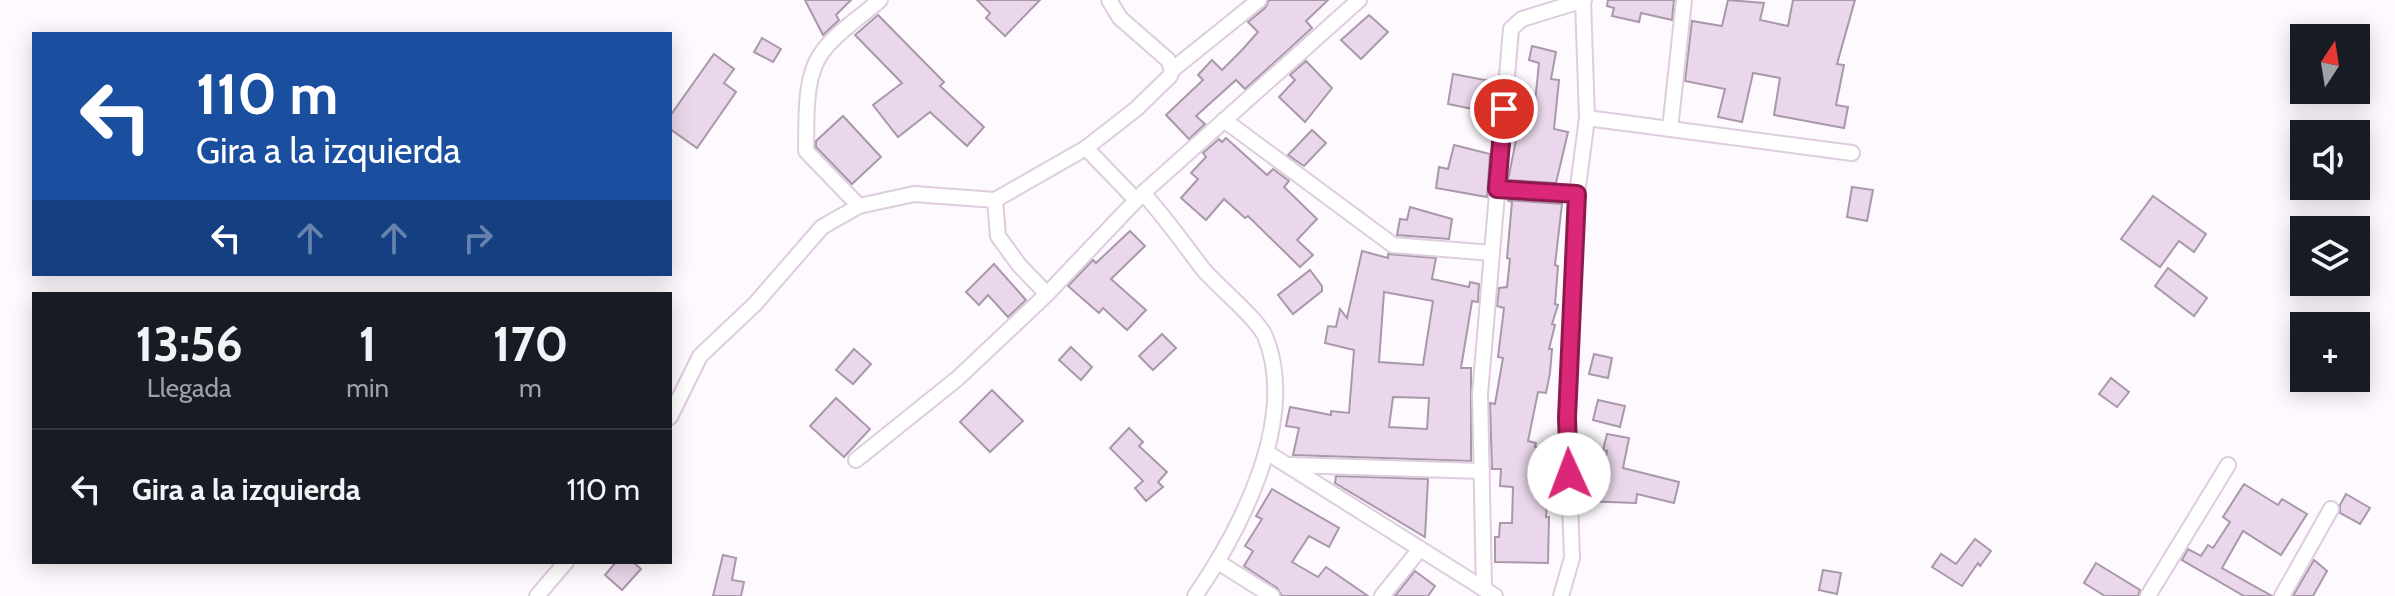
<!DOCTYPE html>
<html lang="es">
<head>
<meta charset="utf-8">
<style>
	:root { --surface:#171b24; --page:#20242c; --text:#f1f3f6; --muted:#9ea1a6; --line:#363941 }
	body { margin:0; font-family:Cabin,sans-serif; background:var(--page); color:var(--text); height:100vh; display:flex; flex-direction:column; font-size:30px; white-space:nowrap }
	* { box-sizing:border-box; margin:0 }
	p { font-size:26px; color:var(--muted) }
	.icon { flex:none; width:44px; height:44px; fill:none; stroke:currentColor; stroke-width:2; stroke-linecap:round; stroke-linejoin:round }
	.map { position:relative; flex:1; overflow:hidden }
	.side { position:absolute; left:32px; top:292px; width:640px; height:272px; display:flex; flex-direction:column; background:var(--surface); border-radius:0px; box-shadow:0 4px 20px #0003 }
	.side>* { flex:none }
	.top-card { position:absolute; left:32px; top:32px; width:640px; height:244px; border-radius:0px; box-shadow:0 4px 20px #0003; background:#1a4fa0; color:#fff; overflow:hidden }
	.needle { width:52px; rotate:12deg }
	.fabs { position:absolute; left:2290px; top:24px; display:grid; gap:16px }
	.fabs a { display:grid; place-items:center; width:80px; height:80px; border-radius:0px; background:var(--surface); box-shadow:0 4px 20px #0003; font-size:40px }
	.pin { position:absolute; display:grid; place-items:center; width:68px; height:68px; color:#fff; margin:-34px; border:4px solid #fff; border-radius:50%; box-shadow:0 2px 8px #0007 }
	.me { position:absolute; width:88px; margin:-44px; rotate:358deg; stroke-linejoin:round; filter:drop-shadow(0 0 6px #0008) }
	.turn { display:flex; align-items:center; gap:28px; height:168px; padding:0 32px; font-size:36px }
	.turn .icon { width:104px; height:104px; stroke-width:2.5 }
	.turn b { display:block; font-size:56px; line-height:68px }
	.lanes { display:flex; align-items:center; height:76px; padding:0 32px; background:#0003; justify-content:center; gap:40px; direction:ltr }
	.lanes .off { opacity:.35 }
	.eta { display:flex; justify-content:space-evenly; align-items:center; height:136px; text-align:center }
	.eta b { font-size:48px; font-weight:700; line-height:56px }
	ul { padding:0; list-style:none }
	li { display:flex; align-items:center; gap:24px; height:120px; padding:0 32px; border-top:2px solid var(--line) }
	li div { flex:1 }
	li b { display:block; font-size:30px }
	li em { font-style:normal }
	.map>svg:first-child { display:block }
	.building { fill:#ead7eb; stroke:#a997aa; stroke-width:2; fill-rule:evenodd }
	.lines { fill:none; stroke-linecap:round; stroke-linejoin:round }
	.street-casing { stroke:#deccdf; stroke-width:18 }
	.street { stroke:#fff; stroke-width:14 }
	.route-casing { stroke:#8e194d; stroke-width:20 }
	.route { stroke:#db2777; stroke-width:14 }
</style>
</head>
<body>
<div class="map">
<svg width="2395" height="596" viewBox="0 0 2395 596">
	<rect width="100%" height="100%" fill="#fdf9fe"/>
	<g class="building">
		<polygon points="805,0 851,0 836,15 839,20 823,35"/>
		<polygon points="977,0 1040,0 1005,36 986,18 990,13"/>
		<polygon points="1269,0 1328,0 1306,21 1312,28 1245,89 1236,80 1196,116 1205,124 1189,139 1166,115 1203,80 1198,75 1212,60 1222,70 1242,50 1258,32 1248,22 1265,8"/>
		<polygon points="1608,0 1674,0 1672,20 1641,13 1639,22 1612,16 1614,8 1607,6"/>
		<polygon points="1728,0 1764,3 1760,20 1788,26 1793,0 1855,0 1837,64 1844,65 1836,105 1848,107 1844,128 1774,115 1780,78 1753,73 1742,122 1718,117 1725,89 1685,81 1692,21 1722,26"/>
		<polygon points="878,15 944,82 940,86 984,127 967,146 930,112 898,137 873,105 902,83 855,35"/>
		<polygon points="1369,15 1388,32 1361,59 1341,40"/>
		<polygon points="762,38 781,49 773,62 754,52"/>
		<polygon points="1532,46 1556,52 1551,79 1559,80 1554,129 1568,132 1556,183 1508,180 1522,110 1534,112 1539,63 1529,60"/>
		<polygon points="714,54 734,69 724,83 736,92 697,148 670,129 670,116"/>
		<polygon points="1306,61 1332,88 1305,122 1279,97 1295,80 1290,75"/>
		<polygon points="1453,74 1496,82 1492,113 1448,104"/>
		<polygon points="843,116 881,157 852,184 816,147 816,141"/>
		<polygon points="1312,130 1326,143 1304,166 1288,155"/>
		<polygon points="1226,138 1267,175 1273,169 1289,181 1284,187 1317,219 1297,240 1313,255 1300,267 1248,216 1245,218 1224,199 1206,220 1181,198 1198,179 1191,173 1206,157 1203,153 1219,139 1222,142"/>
		<polygon points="1454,145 1490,154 1487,197 1436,188 1439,167 1448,169"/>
		<polygon points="1852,187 1873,190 1867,221 1847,217"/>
		<polygon points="2153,196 2206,234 2194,252 2179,241 2160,267 2121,239"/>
		<polygon points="1507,200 1562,204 1555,265 1558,266 1555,304 1558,305 1552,324 1555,325 1549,349 1552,349 1550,373 1546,393 1538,392 1528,441 1536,443 1535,447 1551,450 1546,517 1549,517 1548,563 1495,562 1495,537 1499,537 1500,523 1512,523 1513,487 1500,486 1501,469 1492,469 1490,403 1495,404 1503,358 1498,357 1504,308 1497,306 1499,288 1507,287 1510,259 1507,258 1512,202"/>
		<polygon points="1410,207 1452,219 1449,239 1397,235 1400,219 1407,220"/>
		<polygon points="1130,231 1145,246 1111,279 1146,310 1127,330 1103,308 1099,313 1068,286 1093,260 1096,263"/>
		<path d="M 1362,251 L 1388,258 L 1388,254 L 1436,258 L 1432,279 L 1469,287 L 1470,282 L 1479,284 L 1478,302 L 1472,301 L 1461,368 L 1471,368 L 1471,461 L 1293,455 L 1299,428 L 1286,426 L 1290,407 L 1331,415 L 1331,411 L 1349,413 L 1354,350 L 1325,343 L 1328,326 L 1336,327 L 1340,309 L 1347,318 ZM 1384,292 L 1433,301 L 1423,365 L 1379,362 ZM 1393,397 L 1429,398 L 1427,429 L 1389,427 Z"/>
		<polygon points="994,264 1026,300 1008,317 988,295 979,305 966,292"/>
		<polygon points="2168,268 2207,298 2194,316 2155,286"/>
		<polygon points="1310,270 1322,286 1322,291 1293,314 1278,295"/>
		<polygon points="1162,334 1176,348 1153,370 1139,356"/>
		<polygon points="1071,347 1092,367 1081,380 1059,360"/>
		<polygon points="854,349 871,364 853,384 836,370"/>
		<polygon points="1594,354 1612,358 1608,378 1589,374"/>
		<polygon points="2111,378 2129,392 2117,407 2099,394"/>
		<polygon points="992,390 1023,421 990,452 960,422"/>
		<polygon points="836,398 870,429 844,457 810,426"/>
		<polygon points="1598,400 1625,406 1620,427 1593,420"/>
		<polygon points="1129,428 1143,442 1139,446 1167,472 1158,482 1163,487 1146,501 1135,488 1143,481 1110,448"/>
		<polygon points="1607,434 1629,438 1623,468 1679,482 1674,503 1637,494 1636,503 1580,501 1579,482 1601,483 1607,451 1603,450"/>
		<polygon points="1336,476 1428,479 1425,537 1335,483"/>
		<polygon points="2244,484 2278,505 2282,499 2307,514 2281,555 2243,531 2222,568 2272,596 2244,596 2182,560 2188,549 2201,556 2208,545 2213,548 2230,522 2223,517"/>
		<polygon points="1272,489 1339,528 1329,547 1309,536 1292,562 1318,577 1326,567 1368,596 1282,596 1277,588 1244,566 1253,551 1245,546 1262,519 1256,516"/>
		<polygon points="2346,494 2370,508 2360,524 2340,513 2340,505"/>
		<polygon points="1975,539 1991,551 1980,566 1978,563 1962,586 1932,567 1941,554 1956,564"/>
		<polygon points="723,555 736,558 732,580 744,582 741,596 713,596"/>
		<polygon points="2314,560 2327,571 2313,596 2293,596"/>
		<polygon points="616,562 633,562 641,569 622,590 605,575"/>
		<polygon points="2096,563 2140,590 2138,596 2105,596 2084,583"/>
		<polygon points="1823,570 1841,573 1837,594 1819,590"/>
		<polygon points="1415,571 1435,586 1428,596 1395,596"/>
	</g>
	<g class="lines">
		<defs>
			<g id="street">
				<polyline points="1109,0 1120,18 1168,60 1172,70 1170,76 1136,109 1086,148 1136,200"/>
				<polyline points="1172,70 1259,0"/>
				<polyline points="1587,118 1852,153"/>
				<polyline points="1224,120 1393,245 1492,253"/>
				<polyline points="1670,129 1684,0"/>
				<polyline points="1497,189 1577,194"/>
				<path d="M 1143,193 C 1165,217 1183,243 1203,269 C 1218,287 1256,317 1265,336 C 1299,418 1241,529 1195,596"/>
				<polyline points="995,200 998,236 1019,265 1047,294"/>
				<path d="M 859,206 L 806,151 C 807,122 803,76 823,51 C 837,32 862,16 880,0"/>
				<polyline points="670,417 700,356 755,304 822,227 859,206 914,194 995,200 1086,148"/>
				<polyline points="1268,453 1495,596"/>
				<polyline points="856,460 958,378 1047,294 1143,193 1359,0"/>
				<polyline points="1290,465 1482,471"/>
				<polyline points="1218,562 1272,596"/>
				<polyline points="1484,589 1480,394 1511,29 1522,19 1584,0"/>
				<polyline points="537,596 566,562"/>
				<polyline points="1382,596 1420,549"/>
				<polyline points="1561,596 1572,558 1567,418 1577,194 1587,118 1583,1"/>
				<polyline points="2148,596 2228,465"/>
				<polyline points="2282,596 2331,509"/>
			</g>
		</defs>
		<use href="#street" class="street-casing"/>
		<use href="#street" class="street"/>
	</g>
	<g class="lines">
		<defs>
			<polyline id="route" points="1504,109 1497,189 1577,194 1567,418 1569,474"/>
		</defs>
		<use href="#route" class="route-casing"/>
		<use href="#route" class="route"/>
	</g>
</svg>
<div class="fabs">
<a><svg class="needle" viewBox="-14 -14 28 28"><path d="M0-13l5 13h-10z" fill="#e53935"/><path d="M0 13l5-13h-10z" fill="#9ea1a6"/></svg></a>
<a><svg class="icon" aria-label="sound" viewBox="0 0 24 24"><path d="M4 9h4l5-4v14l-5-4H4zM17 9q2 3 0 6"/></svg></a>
<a><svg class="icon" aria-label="layers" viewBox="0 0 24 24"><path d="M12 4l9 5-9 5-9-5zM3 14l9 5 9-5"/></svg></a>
<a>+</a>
</div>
<div class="pin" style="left:1504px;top:109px;background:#d93025"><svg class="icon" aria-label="arrive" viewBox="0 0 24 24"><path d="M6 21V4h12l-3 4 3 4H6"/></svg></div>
<svg class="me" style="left:1569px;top:474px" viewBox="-20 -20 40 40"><circle r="19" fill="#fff"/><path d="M0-13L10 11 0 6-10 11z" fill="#db2777"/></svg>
<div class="top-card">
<div class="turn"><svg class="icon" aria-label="left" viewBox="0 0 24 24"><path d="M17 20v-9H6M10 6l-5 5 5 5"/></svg><div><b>110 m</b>Gira a la izquierda</div></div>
<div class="lanes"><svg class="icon" aria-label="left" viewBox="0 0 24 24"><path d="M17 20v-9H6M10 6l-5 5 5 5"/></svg><svg class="icon off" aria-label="ahead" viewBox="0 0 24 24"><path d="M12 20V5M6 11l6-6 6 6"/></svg><svg class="icon off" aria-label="ahead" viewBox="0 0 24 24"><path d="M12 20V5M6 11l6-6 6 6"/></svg><svg class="icon off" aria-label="right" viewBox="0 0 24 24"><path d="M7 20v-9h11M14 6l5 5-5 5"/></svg></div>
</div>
<section class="side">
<div class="eta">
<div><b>13:56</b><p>Llegada</p></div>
<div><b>1</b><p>min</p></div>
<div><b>170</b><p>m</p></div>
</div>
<ul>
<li><svg class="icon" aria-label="left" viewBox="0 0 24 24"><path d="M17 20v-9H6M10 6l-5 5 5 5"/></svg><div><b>Gira a la izquierda</b></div><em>110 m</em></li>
</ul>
</section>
</div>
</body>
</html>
